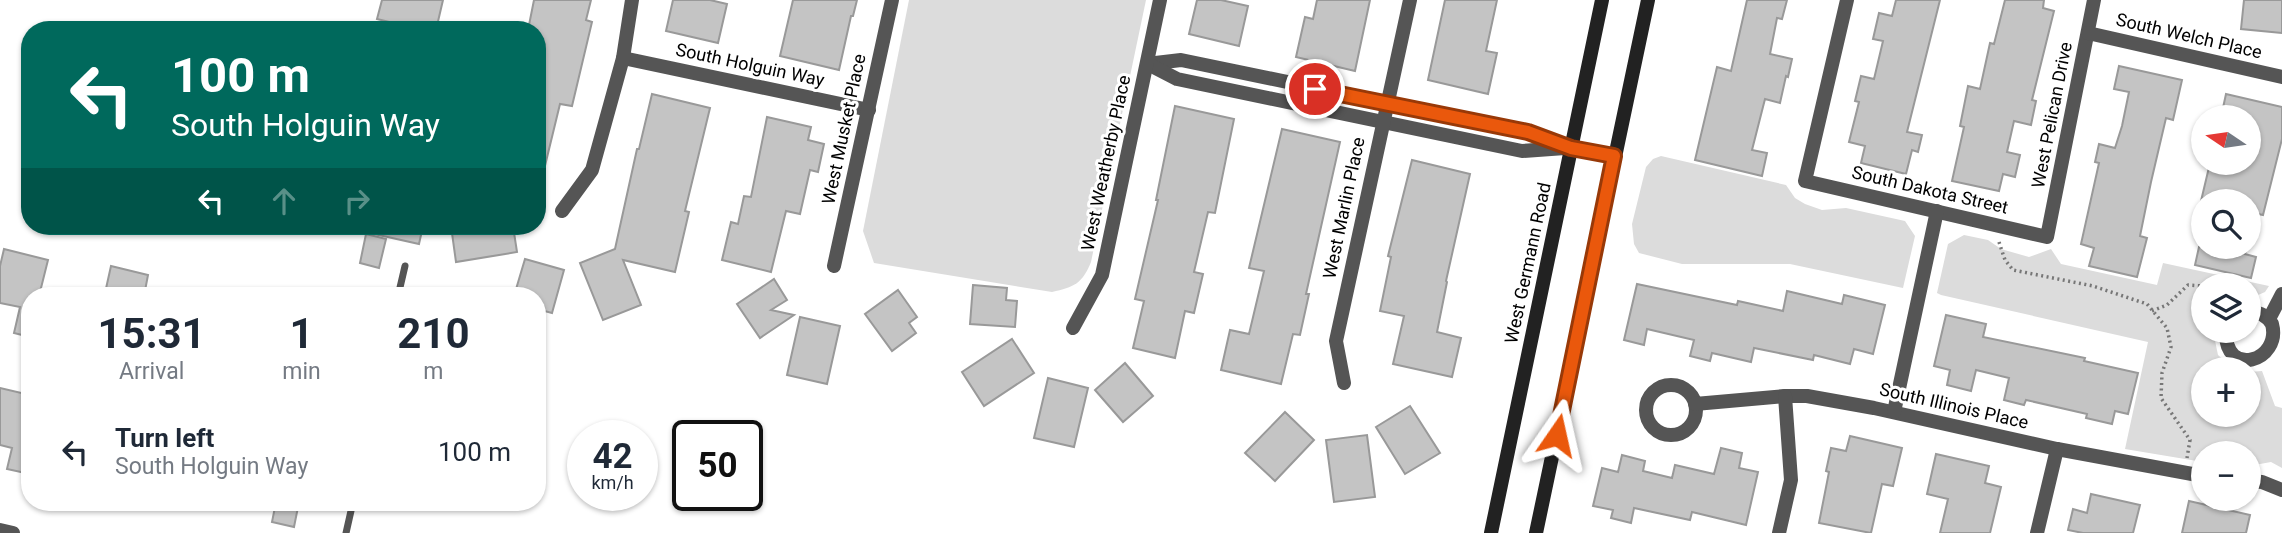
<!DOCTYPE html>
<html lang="en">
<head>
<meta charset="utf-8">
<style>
	:root { --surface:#fff; --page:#f2f2f3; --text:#1f2937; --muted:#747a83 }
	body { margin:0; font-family:Roboto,sans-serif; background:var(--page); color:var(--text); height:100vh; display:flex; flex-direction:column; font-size:26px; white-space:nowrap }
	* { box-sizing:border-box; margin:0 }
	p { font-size:23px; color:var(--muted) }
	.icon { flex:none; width:38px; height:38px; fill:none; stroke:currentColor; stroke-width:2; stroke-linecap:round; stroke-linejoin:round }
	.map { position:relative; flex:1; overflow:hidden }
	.details { position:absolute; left:21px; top:287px; width:525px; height:224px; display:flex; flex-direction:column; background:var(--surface); border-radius:28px; box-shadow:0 2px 5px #0004 }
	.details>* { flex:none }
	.banner { position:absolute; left:21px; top:21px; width:525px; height:214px; border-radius:28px; box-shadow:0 2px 5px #0004; background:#00695c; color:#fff; overflow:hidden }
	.needle { width:46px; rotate:283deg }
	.controls { position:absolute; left:2191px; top:105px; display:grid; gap:14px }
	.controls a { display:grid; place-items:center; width:70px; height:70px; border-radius:50%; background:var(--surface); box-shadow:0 2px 5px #0004; font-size:35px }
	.speed { position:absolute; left:567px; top:420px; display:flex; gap:14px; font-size:35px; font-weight:700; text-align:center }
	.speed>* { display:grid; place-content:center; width:91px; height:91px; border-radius:50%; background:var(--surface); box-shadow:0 2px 5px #0004; line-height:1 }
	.speed small { font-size:18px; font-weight:400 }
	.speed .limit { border:4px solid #111; border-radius:10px; background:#fff; color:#111 }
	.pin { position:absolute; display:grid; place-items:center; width:60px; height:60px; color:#fff; margin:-30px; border:4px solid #fff; border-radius:50%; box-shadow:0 2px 7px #0007 }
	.me { position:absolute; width:77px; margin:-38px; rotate:11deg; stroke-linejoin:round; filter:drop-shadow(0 0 5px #0008) }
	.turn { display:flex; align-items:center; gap:24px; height:147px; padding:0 35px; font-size:32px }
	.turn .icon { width:91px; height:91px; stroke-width:2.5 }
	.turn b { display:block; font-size:49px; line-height:60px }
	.lanes { display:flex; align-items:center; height:66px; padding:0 35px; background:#0003; justify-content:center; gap:35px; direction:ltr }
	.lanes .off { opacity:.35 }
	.eta { display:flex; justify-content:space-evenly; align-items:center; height:119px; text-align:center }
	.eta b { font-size:42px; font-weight:700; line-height:49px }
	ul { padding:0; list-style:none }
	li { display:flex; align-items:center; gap:21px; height:91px; padding:0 35px }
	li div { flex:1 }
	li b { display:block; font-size:26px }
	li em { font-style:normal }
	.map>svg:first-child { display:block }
	.green { fill:#dcdcdc }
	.building { fill:#c4c4c4; stroke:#999; stroke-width:2 }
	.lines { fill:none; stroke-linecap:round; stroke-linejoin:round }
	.path { stroke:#777; stroke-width:3.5; stroke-dasharray:2 3.5; stroke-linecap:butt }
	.lane { stroke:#555; stroke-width:7 }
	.street { stroke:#555; stroke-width:14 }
	.secondary { stroke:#222; stroke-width:14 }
	.route-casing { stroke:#983908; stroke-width:18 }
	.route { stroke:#ea580c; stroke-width:12 }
	.labels { text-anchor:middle; stroke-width:6; stroke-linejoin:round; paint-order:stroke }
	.street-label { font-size:18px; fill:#000; stroke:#fff }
</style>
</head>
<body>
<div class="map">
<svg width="2282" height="533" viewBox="0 0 2282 533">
	<rect width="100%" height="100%" fill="#fff"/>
	<g class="green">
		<path d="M 909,0 L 1146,0 L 1091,262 C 1082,284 1074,287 1052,292 L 874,263 L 863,231 Z"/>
		<polygon points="1661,156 1786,185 1795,198 1805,204 1822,210 1846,208 1905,221 1915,236 1903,288 1790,264 1682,264 1639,253 1634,244 1632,224 1646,167 1653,159"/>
		<polygon points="1964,235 1988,240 2001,249 2029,257 2051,249 2061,264 2157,285 2163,263 2269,286 2265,292 2249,299 2249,285 2203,285 2203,331 2213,331 2218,355 2234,369 2203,369 2203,415 2249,415 2249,372 2262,371 2275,406 2282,408 2282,468 2271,462 2249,466 2249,453 2203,453 2203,462 2125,449 2148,342 1941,295 1937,293 1948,244"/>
	</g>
	<g class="building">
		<polygon points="382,0 443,0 436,30 422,30 377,19"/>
		<polygon points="534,0 591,0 586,20 592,22 572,106 560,104 543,174 537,174 537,30 528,30"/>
		<polygon points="673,0 710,0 727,4 718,43 666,31"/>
		<polygon points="793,0 857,0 853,16 851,16 839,70 780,56"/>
		<polygon points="1197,0 1221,0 1248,6 1239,46 1189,34"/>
		<polygon points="1317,0 1370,0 1355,71 1296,57 1305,17 1313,19"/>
		<polygon points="1445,0 1497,0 1486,51 1497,53 1488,94 1428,80"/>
		<polygon points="1747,0 1787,0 1782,19 1777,18 1770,54 1792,59 1788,77 1786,76 1780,103 1765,99 1752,150 1767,153 1762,176 1695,160 1717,67 1731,71"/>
		<polygon points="1896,0 1940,0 1907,132 1922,135 1918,152 1912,150 1906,174 1861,163 1865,146 1849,142 1859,102 1855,101 1861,76 1874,79 1883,41 1873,39 1879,13 1892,16"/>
		<polygon points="2005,0 2044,0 2043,8 2054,11 2032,100 2036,101 2031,125 2014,121 2007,152 2020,155 2015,177 2003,174 1999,191 1952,181 1964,127 1960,126 1968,86 1980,89 1990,43 1994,44"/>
		<polygon points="2244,0 2282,0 2282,33 2241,29"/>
		<polygon points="2119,66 2182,80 2173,120 2166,118 2151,182 2140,236 2147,238 2137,277 2089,266 2094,248 2081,244 2099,163 2095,162 2099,144 2115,148 2122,126 2129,92 2114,89"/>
		<polygon points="652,94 710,108 685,211 689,212 675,272 623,260 641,305 603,320 580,263 615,249 637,149 639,149"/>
		<polygon points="2226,94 2282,107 2282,139 2263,215 2249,212 2249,201 2201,201 2210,163 2249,163 2249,117 2221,117"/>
		<polygon points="1175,106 1234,119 1215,213 1208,212 1194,272 1203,274 1194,313 1185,311 1175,358 1133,348 1144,301 1135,299 1158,200 1156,200"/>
		<polygon points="767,117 811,127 808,140 824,144 818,172 810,170 800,214 786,211 771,272 722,260 731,222 738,224 744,196 751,197"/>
		<polygon points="1282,129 1340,142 1306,294 1309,294 1300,335 1293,334 1281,384 1221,370 1230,330 1249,334 1264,271 1249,268"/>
		<polygon points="1412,160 1470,174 1446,281 1447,282 1437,332 1461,338 1452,377 1393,364 1404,316 1380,311 1391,257 1388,256"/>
		<polygon points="366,226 423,226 419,244 365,232"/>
		<polygon points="451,226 513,226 517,252 456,262"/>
		<polygon points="366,234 386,239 379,268 360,263"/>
		<polygon points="2199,247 2247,247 2245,254 2256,257 2251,278 2195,265"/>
		<polygon points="4,249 48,260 39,296 30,296 30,337 14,333 20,307 0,303 0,266"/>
		<polygon points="525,259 564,270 552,313 537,309 537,296 514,296"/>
		<polygon points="111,266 148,275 144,296 118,296 105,293"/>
		<polygon points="774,279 787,300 771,310 794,315 760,338 737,304"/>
		<polygon points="1637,284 1737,305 1738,301 1783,311 1787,291 1842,304 1844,295 1885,305 1873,354 1854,349 1850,364 1814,355 1813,360 1754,348 1751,362 1712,353 1710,361 1690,356 1694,340 1647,329 1644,345 1624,340"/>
		<polygon points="973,285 1007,288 1006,300 1017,301 1015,327 970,324"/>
		<polygon points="898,290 917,317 909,323 916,333 892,351 865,314"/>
		<polygon points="1946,315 1986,324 1983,337 2085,358 2084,361 2138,373 2128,414 2115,411 2112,424 2086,418 2087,414 2026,400 2024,405 2004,400 2009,378 1976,370 1971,391 1947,385 1950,370 1934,366"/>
		<polygon points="800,317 840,326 827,384 787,375"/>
		<polygon points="1012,339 1034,373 984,406 962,372"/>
		<polygon points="1125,363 1153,396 1123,422 1095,390"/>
		<polygon points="1048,378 1088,388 1074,447 1034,438"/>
		<polygon points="0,388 30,395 30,474 7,469 12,448 0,445"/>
		<polygon points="1410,406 1440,453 1405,474 1376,427"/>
		<polygon points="1285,412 1314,440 1275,481 1245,453"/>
		<polygon points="1367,435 1375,497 1334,502 1326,440"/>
		<polygon points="1850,436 1902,448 1893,486 1882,484 1871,533 1819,523 1829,472 1826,471 1831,448 1846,451"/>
		<polygon points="1721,448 1742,453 1739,468 1758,472 1746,525 1692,512 1690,520 1634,508 1631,523 1611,518 1613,510 1593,506 1602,468 1618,472 1622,455 1645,461 1643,471 1672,478 1675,465 1714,474"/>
		<polygon points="1936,454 1989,466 1985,483 2001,487 1990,533 1940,533 1948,499 1927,494"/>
		<polygon points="2091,494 2140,505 2133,533 2083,533 2068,530 2073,509 2087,513"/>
		<polygon points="2189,501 2250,515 2246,533 2182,533"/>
		<polygon points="276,502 299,502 294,527 272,522"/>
	</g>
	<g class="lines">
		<g class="path">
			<polyline points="1999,242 2005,260 2013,270 2093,286 2147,304 2167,328 2171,347 2162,373 2161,398 2190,440 2187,458"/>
			<polyline points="2152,311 2167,305 2188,285 2203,286"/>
		</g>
		<g class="lane">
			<polyline points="398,296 405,266"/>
			<polyline points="346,533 353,502"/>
		</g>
		<g class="street">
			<polyline points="1847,0 1805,181 2047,237 2094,0"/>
			<polyline points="2088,33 2282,77"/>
			<polyline points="623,58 869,110"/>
			<polyline points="1147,64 1181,60 1528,132 1571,148 1614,156"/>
			<polyline points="1148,64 1177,79 1522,151 1565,148"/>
			<polyline points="562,211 592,170 623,58 632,0"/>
			<polyline points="834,266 892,0"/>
			<polyline points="2269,319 2282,294"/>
			<polyline points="1073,328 1102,275 1160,0"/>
			<path d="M 2226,331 C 2224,379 2282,361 2272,324 C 2267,315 2258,312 2249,311"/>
			<polyline points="1344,383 1336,341 1410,0"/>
			<circle cx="1671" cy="410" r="25"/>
			<polyline points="1695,404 1785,396 1807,396 1874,408 2057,449 2203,476"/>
			<polyline points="1894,412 1937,211"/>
			<polyline points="2249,481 2262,482 2282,490"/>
			<polyline points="0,530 13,533"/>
			<polyline points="1779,533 1791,480 1785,396"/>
			<polyline points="2037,533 2057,449"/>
		</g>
		<g class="secondary">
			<polyline points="1491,533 1602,0"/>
			<polyline points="1536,533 1648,0"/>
		</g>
	</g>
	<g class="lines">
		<defs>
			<polyline id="route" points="1315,89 1528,132 1571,148 1614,156 1557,435"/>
		</defs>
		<use href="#route" class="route-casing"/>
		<use href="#route" class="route"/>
	</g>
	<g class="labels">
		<g class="street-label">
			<text transform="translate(2189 36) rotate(13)" y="6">South Welch Place</text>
			<text transform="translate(750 65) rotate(12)" y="6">South Holguin Way</text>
			<text transform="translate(2052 115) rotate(-79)" y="6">West Pelican Drive</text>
			<text transform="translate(844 129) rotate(-78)" y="6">West Musket Place</text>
			<text transform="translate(1106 163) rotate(-78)" y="6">West Weatherby Place</text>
			<text transform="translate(1930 190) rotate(13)" y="6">South Dakota Street</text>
			<text transform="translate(1344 208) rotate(-78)" y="6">West Marlin Place</text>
			<text transform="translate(1528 263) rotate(-78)" y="6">West Germann Road</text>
			<text transform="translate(1954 406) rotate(13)" y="6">South Illinois Place</text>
		</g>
	</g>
</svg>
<div class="controls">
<a><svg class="needle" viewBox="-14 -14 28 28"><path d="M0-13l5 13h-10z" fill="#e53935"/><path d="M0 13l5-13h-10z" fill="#747a83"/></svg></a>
<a><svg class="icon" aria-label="search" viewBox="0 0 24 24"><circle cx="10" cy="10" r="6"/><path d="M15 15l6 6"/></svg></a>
<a><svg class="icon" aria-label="layers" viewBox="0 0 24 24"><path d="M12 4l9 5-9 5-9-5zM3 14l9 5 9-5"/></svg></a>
<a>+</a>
<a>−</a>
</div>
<div class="speed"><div>42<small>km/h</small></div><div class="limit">50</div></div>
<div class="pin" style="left:1315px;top:89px;background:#d93025"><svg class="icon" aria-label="arrive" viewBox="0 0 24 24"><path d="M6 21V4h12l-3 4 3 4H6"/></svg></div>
<svg class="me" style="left:1557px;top:435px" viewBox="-20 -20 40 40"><path d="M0-17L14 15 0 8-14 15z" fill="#ea580c" stroke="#fff" stroke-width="4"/></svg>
<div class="banner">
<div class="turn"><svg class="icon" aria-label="left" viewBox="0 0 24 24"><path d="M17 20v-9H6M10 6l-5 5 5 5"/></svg><div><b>100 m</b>South Holguin Way</div></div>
<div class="lanes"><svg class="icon" aria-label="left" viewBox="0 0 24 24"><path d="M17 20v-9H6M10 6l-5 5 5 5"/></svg><svg class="icon off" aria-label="ahead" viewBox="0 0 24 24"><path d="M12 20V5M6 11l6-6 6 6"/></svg><svg class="icon off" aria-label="right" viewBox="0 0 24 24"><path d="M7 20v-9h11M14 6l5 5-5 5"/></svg></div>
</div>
<section class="details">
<div class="eta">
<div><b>15:31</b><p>Arrival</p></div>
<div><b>1</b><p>min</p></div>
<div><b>210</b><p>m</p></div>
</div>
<ul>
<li><svg class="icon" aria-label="left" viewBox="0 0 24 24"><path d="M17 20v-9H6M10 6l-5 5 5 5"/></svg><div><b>Turn left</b><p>South Holguin Way</p></div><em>100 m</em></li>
</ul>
</section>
</div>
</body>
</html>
